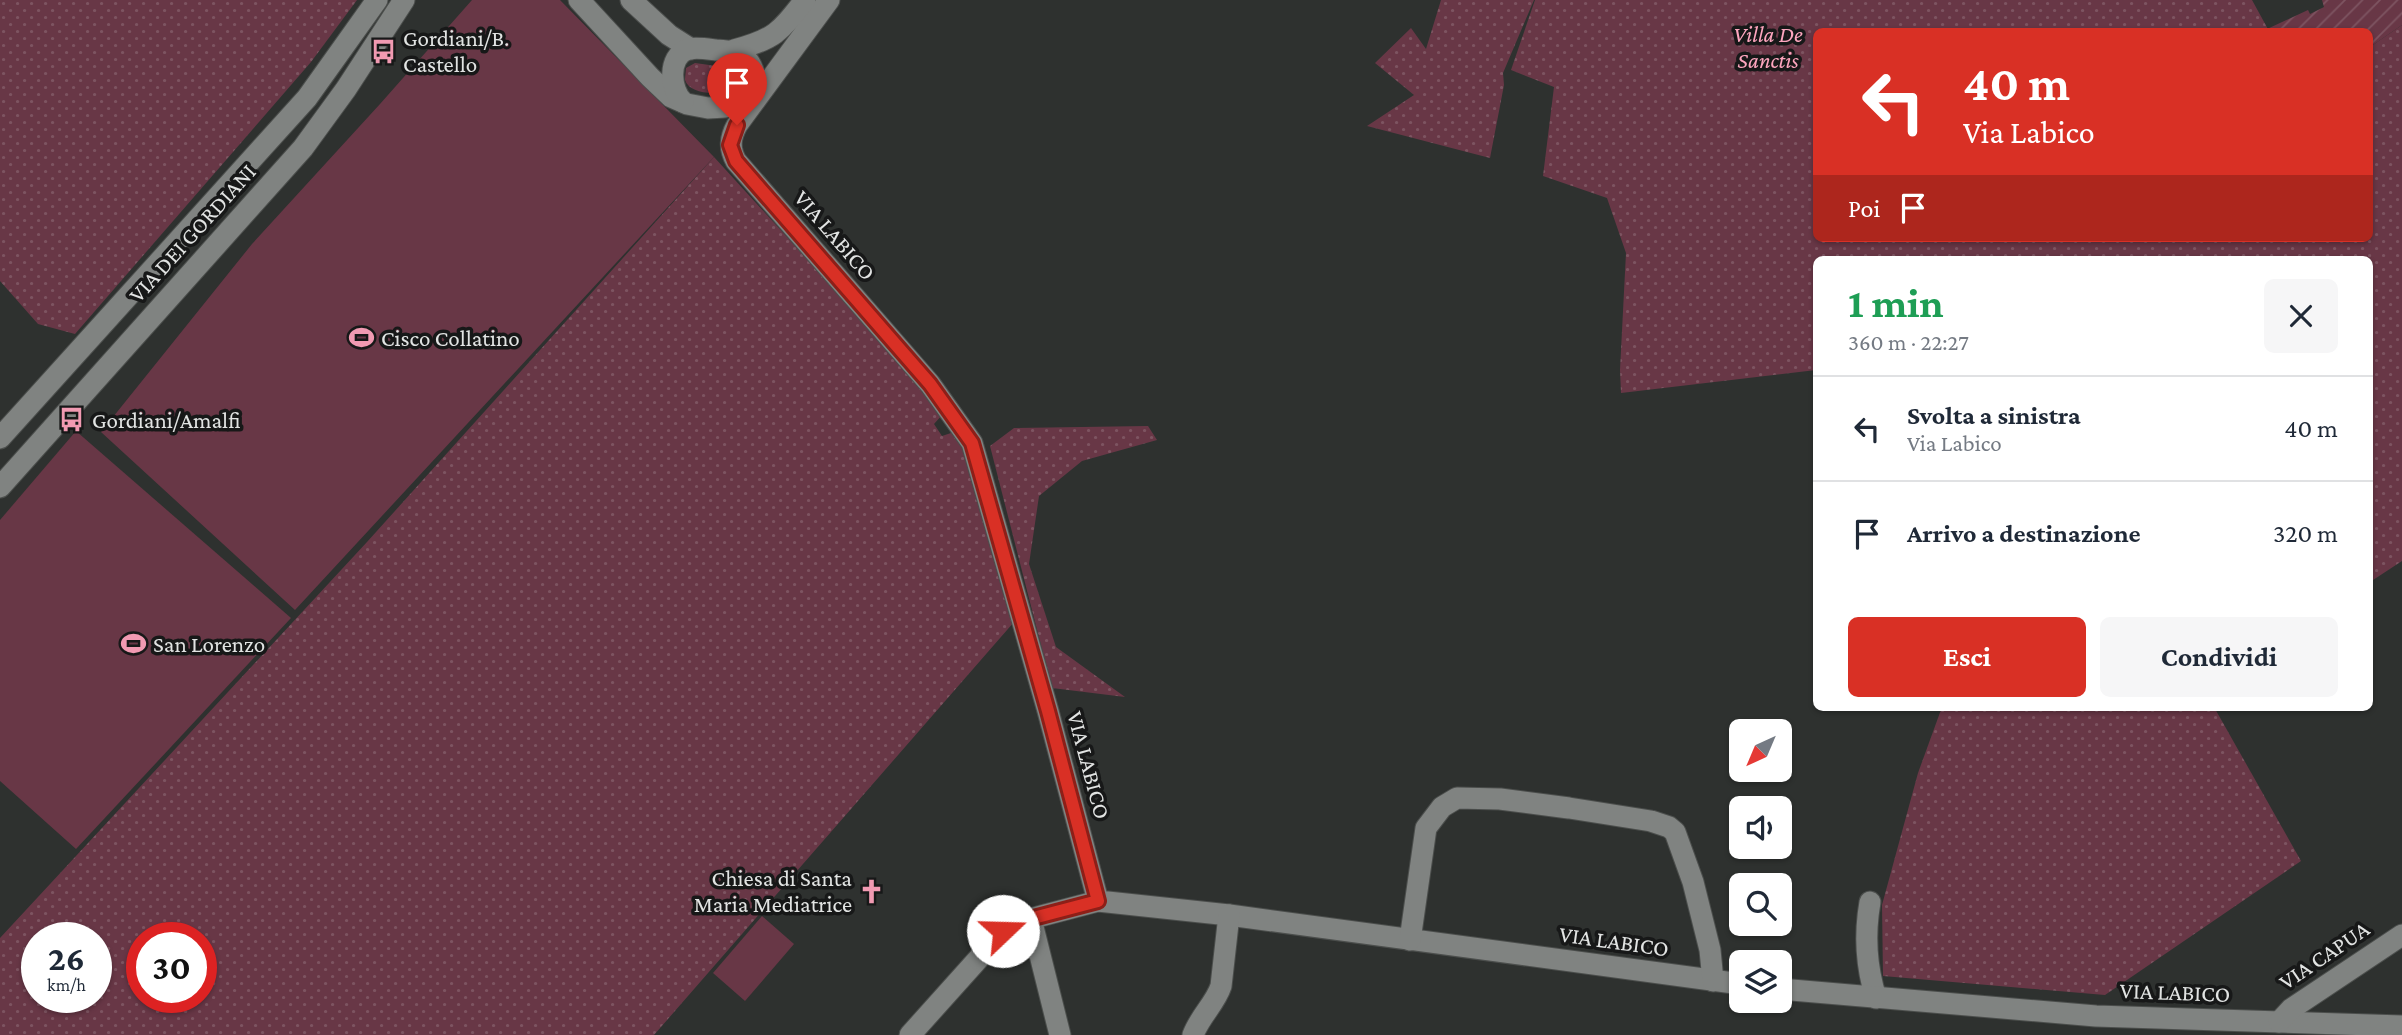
<!DOCTYPE html>
<html lang="it">
<head>
<meta charset="utf-8">
<style>
	:root { --surface:#fff; --page:#f6f6f7; --text:#1f2937; --muted:#747a83; --line:#e0e1e3; --accent:#d93025 }
	body { margin:0; font-family:"Crimson Pro",serif; background:var(--page); color:var(--text); height:100vh; display:flex; flex-direction:column; font-size:26px; white-space:nowrap }
	* { box-sizing:border-box; margin:0 }
	p { font-size:23px; color:var(--muted) }
	.icon { flex:none; width:38px; height:38px; fill:none; stroke:currentColor; stroke-width:2; stroke-linecap:round; stroke-linejoin:round }
	.map { position:relative; flex:1; overflow:hidden }
	.drawer { position:absolute; left:1813px; top:256px; width:560px; height:455px; display:flex; flex-direction:column; background:var(--surface); border-radius:10px; box-shadow:0 2px 5px #0004 }
	.drawer>* { flex:none }
	.top-card { position:absolute; left:1813px; top:28px; width:560px; height:214px; border-radius:10px; box-shadow:0 2px 5px #0004; background:#d93025; color:#fff; overflow:hidden }
	.needle { width:46px; rotate:224deg }
	.controls { position:absolute; left:1729px; top:719px; display:grid; gap:14px }
	.controls a { display:grid; place-items:center; width:63px; height:63px; border-radius:10px; background:var(--surface); box-shadow:0 2px 5px #0004; font-size:35px }
	.speed { position:absolute; left:21px; top:922px; display:flex; gap:14px; font-size:35px; font-weight:700; text-align:center }
	.speed>* { display:grid; place-content:center; width:91px; height:91px; border-radius:50%; background:var(--surface); box-shadow:0 2px 5px #0004; line-height:1 }
	.speed small { font-size:18px; font-weight:400 }
	.speed .limit { border:10px solid #d22; background:#fff; color:#111 }
	.pin { position:absolute; display:grid; place-items:center; width:60px; height:60px; color:#fff; margin:-72px -30px; border-radius:50% 50% 50% 0; rotate:-45deg; box-shadow:0 0 7px #0007 }
	.pin .icon { rotate:45deg }
	.me { position:absolute; width:77px; margin:-38px; rotate:69deg; stroke-linejoin:round; filter:drop-shadow(0 0 5px #0008) }
	.turn { display:flex; align-items:center; gap:24px; height:147px; padding:0 35px; font-size:32px }
	.turn .icon { width:91px; height:91px; stroke-width:2.5 }
	.turn b { display:block; font-size:49px; line-height:60px }
	.then { display:flex; align-items:center; height:66px; padding:0 35px; background:#0003; gap:14px; font-size:26px }
	.round { display:grid; place-items:center; flex:none; width:74px; height:74px; border-radius:10px; background:var(--page) }
	.headline { display:flex; align-items:center; justify-content:space-between; height:119px; padding:0 35px }
	h1 { font-size:42px; font-weight:700; line-height:52px; color:#1e9e55 }
	.primary-button { display:flex; gap:14px; margin-top:auto; padding:14px 35px }
	.primary-button a { flex:1; height:80px; border-radius:10px; background:var(--accent); color:#fff; font-size:28px; font-weight:700; line-height:80px; text-align:center }
	.primary-button a+a { background:var(--page); color:var(--text) }
	ul { padding:0; list-style:none }
	li { display:flex; align-items:center; gap:21px; height:105px; padding:0 35px; border-top:2px solid var(--line) }
	li div { flex:1 }
	li b { display:block; font-size:26px }
	li em { font-style:normal }
	.map>svg:first-child { display:block }
	.grass { fill:url(#grass-dots); fill-rule:evenodd }
	.garden { fill:url(#garden-furrows) }
	.pitch { fill:#683746 }
	.lines { fill:none; stroke-linecap:round; stroke-linejoin:round }
	.minor-casing { stroke:#4b4e4c; stroke-width:23 }
	.minor { stroke:#808381; stroke-width:21 }
	.route-casing { stroke:#8d1f18; stroke-width:18 }
	.route { stroke:#d93025; stroke-width:12 }
	.labels { text-anchor:middle; stroke-width:7; stroke-linejoin:round; paint-order:stroke }
	.park-label { font-size:23px; font-style:italic; fill:#fea6bf; stroke:#171818 }
	.poi-label { font-size:23px; fill:#e2e4e3; stroke:#171818; text-anchor:start }
	.street-label { font-size:23px; fill:#e2e4e3; stroke:#171818 }
</style>
</head>
<body>
<div class="map">
<svg width="2402" height="1035" viewBox="0 0 2402 1035">
	<defs>
		<pattern id="grass-dots" width="8" height="8" patternUnits="userSpaceOnUse" patternTransform="scale(1.75)"><rect width="8" height="8" fill="#683746"/><path d="M2 2h.1M6 6h.1" fill="none" stroke="#7d5461" stroke-width="1.8" stroke-linecap="round"/></pattern>
		<pattern id="garden-furrows" width="10" height="10" patternUnits="userSpaceOnUse" patternTransform="scale(1.75)"><rect width="10" height="10" fill="#683746"/><path d="M-1 1l2-2M0 10L10 0M9 11l2-2" fill="none" stroke="#7d5461"/></pattern>
	</defs>
	<rect width="100%" height="100%" fill="#2e312f"/>
	<g class="grass">
		<polygon points="0,0 357,0 311,62 75,334 38,324 0,281"/>
		<polygon points="1441,0 1534,0 1503,73 1504,85 1490,158 1367,126 1414,95 1375,63 1411,28 1426,49"/>
		<polygon points="1535,0 2252,0 2269,31 1816,32 1816,238 2370,238 2370,47 2402,25 2402,561 2370,582 2370,259 1816,259 1816,370 1621,393 1620,370 1626,253 1607,198 1543,176 1554,87 1511,70"/>
		<path d="M 695,63 L 738,69 C 755,96 691,101 685,80 C 685,78 686,70 686,68 Z"/>
		<path d="M 714,157 L 849,305 L 942,415 L 934,424 L 942,436 L 954,432 L 969,453 L 1014,622 L 654,1035 L 0,1035 L 0,938 L 367,542 ZM 37,938 L 96,938 L 96,998 L 37,998 ZM 142,938 L 201,938 L 201,998 L 142,998 Z"/>
		<polygon points="1148,426 1157,440 1082,461 1039,496 1029,564 1056,647 1125,697 1052,688 990,446 1014,428"/>
		<polygon points="1942,707 2214,707 2301,861 2105,995 1883,976 1882,905 1918,773"/>
	</g>
	<polygon class="garden" points="2322,0 2402,0 2402,25 2370,47 2370,32 2269,32 2267,29 2308,10 2310,14 2324,7"/>
	<g class="pitch">
		<polygon points="472,0 560,0 714,157 295,610 101,432 252,244 380,104"/>
		<polygon points="76,431 291,618 76,849 0,781 0,520"/>
		<polygon points="762,916 794,944 745,1001 713,973"/>
	</g>
	<g class="lines">
		<defs>
			<g id="minor">
				<polyline points="579,0 650,77 671,97 687,104 708,108 725,107 757,96"/>
				<polyline points="631,0 669,35 691,49"/>
				<path d="M 829,0 L 737,125 C 730,138 729,148 736,161 L 930,384 L 972,443 L 1048,711 L 1098,901 L 1229,915 L 1741,984"/>
				<path d="M 734,50 C 775,39 780,32 805,0"/>
				<path d="M 683,102 C 670,90 667,57 688,49 C 696,47 708,49 716,50 C 750,51 755,64 757,96"/>
				<polyline points="0,438 307,98 377,0"/>
				<polyline points="0,487 303,148 346,89 404,0"/>
				<path d="M 1870,902 C 1864,936 1866,966 1876,998"/>
				<polyline points="1031,919 1060,1035"/>
				<polyline points="1410,940 1426,828 1442,807 1457,798 1500,799 1569,808 1651,821 1669,827 1675,832 1693,882 1710,950 1713,981"/>
				<polyline points="1780,989 2096,1016 2402,1026"/>
				<polyline points="2279,1022 2291,1009 2402,935"/>
				<polyline points="910,1035 1006,928 1018,922 1098,901"/>
				<path d="M 1193,1035 C 1200,1016 1215,1004 1221,986 L 1229,915"/>
			</g>
		</defs>
		<use href="#minor" class="minor-casing"/>
		<use href="#minor" class="minor"/>
	</g>
	<g class="lines">
		<defs>
			<polyline id="route" points="737,125 730,145 736,161 930,384 972,443 1048,711 1098,901 1018,922 1003,931"/>
		</defs>
		<use href="#route" class="route-casing"/>
		<use href="#route" class="route"/>
	</g>
	<defs>
		<symbol id="bus-bare" viewBox="-9 -9 18 18"><path d="M-5-6H5V4H4V6H2V4H-2V6H-4V4H-5ZM-3.5-4V0h7V-4ZM-3.5 1.2v1.5H-2V1.2ZM2 1.2v1.5H3.5V1.2Z" fill="#f19ab2" stroke="#171818" stroke-width="2.5" paint-order="stroke"/></symbol>
		<symbol id="stadium-bare" viewBox="-9 -9 18 18"><path d="M0-5a6.5 5 0 1 0 0 10a6.5 5 0 1 0 0-10ZM-3.5-1.8h7v3.6h-7Z" fill="#f19ab2" stroke="#171818" stroke-width="2.5" paint-order="stroke"/></symbol>
		<symbol id="church-bare" viewBox="-9 -9 18 18"><path d="M-1.2-6h2.4v3.5h3.3v2.4h-3.3V6h-2.4V-.1h-3.3v-2.4h3.3Z" fill="#f19ab2" stroke="#171818" stroke-width="2.5" paint-order="stroke"/></symbol>
	</defs>
	<g fill-rule="evenodd">
		<use href="#bus-bare" x="366" y="34" width="35" height="35"/>
		<use href="#stadium-bare" x="344" y="320" width="35" height="35"/>
		<use href="#bus-bare" x="54" y="402" width="35" height="35"/>
		<use href="#stadium-bare" x="116" y="626" width="35" height="35"/>
		<use href="#church-bare" x="854" y="874" width="35" height="35"/>
	</g>
	<g class="labels">
		<g class="park-label">
			<text x="1768" y="42">Villa De<tspan x="1768" dy="26">Sanctis</tspan></text>
		</g>
		<g class="poi-label">
			<text x="403" y="46">Gordiani/B.<tspan x="403" dy="26">Castello</tspan></text>
			<text x="381" y="346">Cisco Collatino</text>
			<text x="92" y="428">Gordiani/Amalfi</text>
			<text x="153" y="652">San Lorenzo</text>
			<text x="852" y="886" text-anchor="end">Chiesa di Santa<tspan x="852" dy="26">Maria Mediatrice</tspan></text>
		</g>
		<g class="street-label">
			<text transform="translate(192 233) rotate(-48)" y="8">VIA DEI GORDIANI</text>
			<text transform="translate(835 235) rotate(49)" y="8">VIA LABICO</text>
			<text transform="translate(1089 765) rotate(75)" y="8">VIA LABICO</text>
			<text transform="translate(1614 941) rotate(8)" y="8">VIA LABICO</text>
			<text transform="translate(2324 955) rotate(-34)" y="8">VIA CAPUA</text>
			<text transform="translate(2175 992) rotate(2)" y="8">VIA LABICO</text>
		</g>
	</g>
</svg>
<div class="controls">
<a><svg class="needle" viewBox="-14 -14 28 28"><path d="M0-13l5 13h-10z" fill="#e53935"/><path d="M0 13l5-13h-10z" fill="#747a83"/></svg></a>
<a><svg class="icon" aria-label="sound" viewBox="0 0 24 24"><path d="M4 9h4l5-4v14l-5-4H4zM17 9q2 3 0 6"/></svg></a>
<a><svg class="icon" aria-label="search" viewBox="0 0 24 24"><circle cx="10" cy="10" r="6"/><path d="M15 15l6 6"/></svg></a>
<a><svg class="icon" aria-label="layers" viewBox="0 0 24 24"><path d="M12 4l9 5-9 5-9-5zM3 14l9 5 9-5"/></svg></a>
</div>
<div class="speed"><div>26<small>km/h</small></div><div class="limit">30</div></div>
<div class="pin" style="left:737px;top:125px;background:#d93025"><svg class="icon" aria-label="arrive" viewBox="0 0 24 24"><path d="M6 21V4h12l-3 4 3 4H6"/></svg></div>
<svg class="me" style="left:1003px;top:931px" viewBox="-20 -20 40 40"><circle r="19" fill="#fff"/><path d="M0-13L10 11 0 6-10 11z" fill="#d93025"/></svg>
<div class="top-card">
<div class="turn"><svg class="icon" aria-label="left" viewBox="0 0 24 24"><path d="M17 20v-9H6M10 6l-5 5 5 5"/></svg><div><b>40 m</b>Via Labico</div></div>
<div class="then">Poi<svg class="icon" aria-label="arrive" viewBox="0 0 24 24"><path d="M6 21V4h12l-3 4 3 4H6"/></svg></div>
</div>
<section class="drawer">
<div class="headline"><div><h1>1 min</h1><p>360 m · 22:27</p></div><a class="round"><svg class="icon" aria-label="close" viewBox="0 0 24 24"><path d="M6 6l12 12M18 6L6 18"/></svg></a></div>
<ul>
<li><svg class="icon" aria-label="left" viewBox="0 0 24 24"><path d="M17 20v-9H6M10 6l-5 5 5 5"/></svg><div><b>Svolta a sinistra</b><p>Via Labico</p></div><em>40 m</em></li>
<li><svg class="icon" aria-label="arrive" viewBox="0 0 24 24"><path d="M6 21V4h12l-3 4 3 4H6"/></svg><div><b>Arrivo a destinazione</b></div><em>320 m</em></li>
</ul>
<div class="primary-button"><a>Esci</a><a>Condividi</a></div>
</section>
</div>
</body>
</html>
